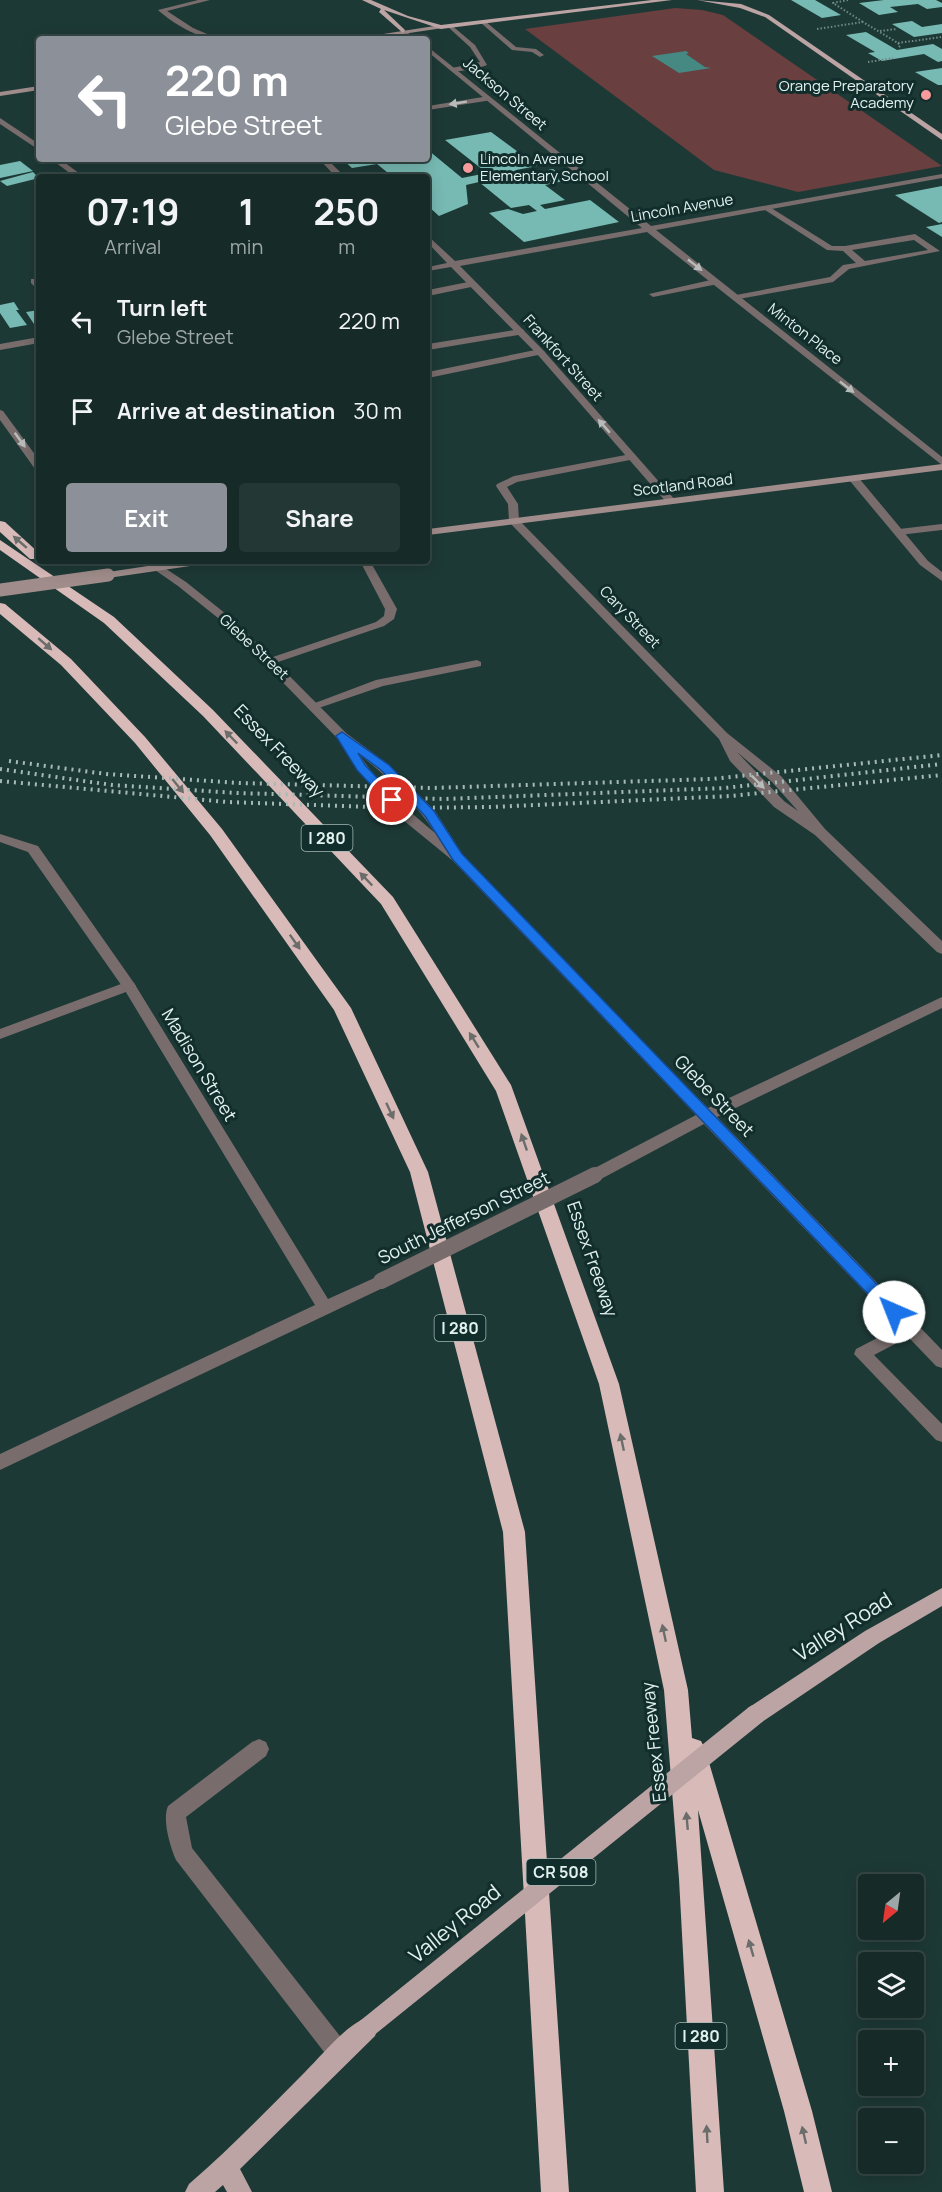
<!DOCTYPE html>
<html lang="en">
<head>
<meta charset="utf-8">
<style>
	:root { --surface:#162b28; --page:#233734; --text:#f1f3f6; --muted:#9ea7a8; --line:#354745; --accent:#8c9099 }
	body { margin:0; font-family:Manrope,sans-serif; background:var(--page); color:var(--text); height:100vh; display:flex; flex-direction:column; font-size:22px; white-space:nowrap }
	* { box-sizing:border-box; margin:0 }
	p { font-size:20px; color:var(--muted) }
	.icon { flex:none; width:33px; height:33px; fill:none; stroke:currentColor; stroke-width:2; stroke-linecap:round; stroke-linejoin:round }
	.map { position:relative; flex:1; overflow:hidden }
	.sheet { position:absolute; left:36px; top:174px; width:394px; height:390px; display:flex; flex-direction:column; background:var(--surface); border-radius:6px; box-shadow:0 3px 15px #0003,0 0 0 2px var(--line) }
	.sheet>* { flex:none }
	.top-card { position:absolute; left:36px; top:36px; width:394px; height:126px; border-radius:6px; box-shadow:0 3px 15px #0003,0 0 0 2px var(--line); background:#8c9099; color:#fff; overflow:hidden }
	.needle { width:39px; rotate:209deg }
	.controls { position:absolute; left:858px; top:1874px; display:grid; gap:12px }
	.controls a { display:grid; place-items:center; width:66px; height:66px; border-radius:6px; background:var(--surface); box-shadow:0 3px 15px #0003,0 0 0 2px var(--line); font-size:30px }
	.pin { position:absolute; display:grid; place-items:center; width:51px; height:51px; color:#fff; margin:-26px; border:3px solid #fff; border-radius:50%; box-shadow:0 2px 6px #0007 }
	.me { position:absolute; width:66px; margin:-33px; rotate:316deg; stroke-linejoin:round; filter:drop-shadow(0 0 4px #0008) }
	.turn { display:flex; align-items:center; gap:21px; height:126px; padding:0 30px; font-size:27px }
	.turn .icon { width:78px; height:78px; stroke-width:2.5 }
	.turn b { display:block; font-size:42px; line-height:51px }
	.eta { display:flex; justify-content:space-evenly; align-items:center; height:102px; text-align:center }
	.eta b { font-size:36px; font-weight:700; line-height:42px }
	.cta { display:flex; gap:12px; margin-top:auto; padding:12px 30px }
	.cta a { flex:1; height:69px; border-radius:6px; background:var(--accent); color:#fff; font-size:24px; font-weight:700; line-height:69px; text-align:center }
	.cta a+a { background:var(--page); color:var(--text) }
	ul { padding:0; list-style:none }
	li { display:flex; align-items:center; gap:18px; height:90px; padding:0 30px }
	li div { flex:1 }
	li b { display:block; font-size:22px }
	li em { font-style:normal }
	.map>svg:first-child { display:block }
	.green { fill:#693f3f }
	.water { fill:#468882 }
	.building { fill:#77bab3 }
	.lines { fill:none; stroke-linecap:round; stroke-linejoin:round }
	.path { stroke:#728986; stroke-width:2; stroke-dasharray:1.5 2; stroke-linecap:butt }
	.lane { fill:#786c6c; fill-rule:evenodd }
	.street { fill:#786c6c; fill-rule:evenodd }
	.secondary { fill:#9f8c8b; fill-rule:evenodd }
	.primary { fill:#bda4a4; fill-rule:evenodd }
	.highway { fill:#d8bab9; fill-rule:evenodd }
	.rail { stroke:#a6bab7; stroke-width:4; stroke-dasharray:2 5; stroke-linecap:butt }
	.street-bridge { stroke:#786c6c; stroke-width:16 }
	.secondary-bridge { stroke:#9f8c8b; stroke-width:13 }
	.primary-bridge { stroke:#bda4a4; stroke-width:20 }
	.oneway { fill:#b7bcbb }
	.oneway2 { fill:#6b6d6b }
	.route { fill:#1a73e8; stroke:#114b97; stroke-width:1.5 }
	.poi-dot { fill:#f59b9c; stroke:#122e2c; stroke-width:2 }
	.labels { text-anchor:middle; stroke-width:6; stroke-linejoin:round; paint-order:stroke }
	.far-poi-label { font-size:15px; fill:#e1f1ef; stroke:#122e2c; text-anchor:end }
	.far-street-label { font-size:15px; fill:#e1f1ef; stroke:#122e2c }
	.shield { fill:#122e2c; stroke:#a3b6b4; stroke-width:1.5 }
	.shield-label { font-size:16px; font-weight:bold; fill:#e1f1ef }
	.street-label { font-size:18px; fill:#e1f1ef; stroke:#122e2c }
	.near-street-label { font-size:21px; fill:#e1f1ef; stroke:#122e2c }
</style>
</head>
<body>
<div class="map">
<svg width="942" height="2192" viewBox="0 0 942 2192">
	<rect width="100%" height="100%" fill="#1d3936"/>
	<polygon class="green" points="675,8 702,10 723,15 942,166 798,192 714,170 525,29"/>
	<polygon class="water" points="686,51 689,53 686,54 705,67 711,68 679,73 652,56"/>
	<g class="building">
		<polygon points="791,0 815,0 841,15 822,18"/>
		<polygon points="884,0 936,0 942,3 942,7 927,9 918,4 890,7 898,12 879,15 859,3"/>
		<polygon points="912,21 922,27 942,24 942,33 914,37 892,24"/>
		<polygon points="866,32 897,50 933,44 942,49 942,61 938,62 924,54 882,61 868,53 875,52 846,35"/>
		<polygon points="942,68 942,85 938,85 915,72"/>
		<polygon points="491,132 537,166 516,170 522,175 553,169 568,180 545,185 565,200 540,205 545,209 590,200 619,222 524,242 489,213 508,209 523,214 537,211 529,205 511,208 479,182 466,185 468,204 439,216 428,206 428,177 393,177 377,164 352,168 342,159 428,159 428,150 462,178 487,173 445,140"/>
		<polygon points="20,161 33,171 0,178 0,165"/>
		<polygon points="33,172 39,178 7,186 0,181"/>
		<polygon points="942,186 942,222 939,223 895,195"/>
		<polygon points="942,224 942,237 926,227"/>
		<polygon points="14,302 19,310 16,310 27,325 10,328 0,313 0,305"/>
		<polygon points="39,310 39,323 34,324 26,312"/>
	</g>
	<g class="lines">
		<g class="path">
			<polyline points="848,0 833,3 863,22"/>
			<polyline points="817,29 863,22 898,43 900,46 898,48"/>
			<polyline points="880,31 897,29"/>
			<polyline points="898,43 942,37"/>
			<polyline points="868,62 893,58"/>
		</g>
		<g class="lane">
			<path d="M 198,0 L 210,0 L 167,11 L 193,28 L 219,39 C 198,39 174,24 158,10 Z"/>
			<polygon points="481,21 485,21 516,47 536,49 544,55 540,57 532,52 512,50 481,23"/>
			<polygon points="450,24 475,45 487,65 476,69 452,72 452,68 480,62 470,47 448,27"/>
			<polygon points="489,96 492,100 428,110 428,106"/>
			<polygon points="319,159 327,159 345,177 336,177"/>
			<path d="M 768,206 L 832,246 L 845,246 L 915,234 L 940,251 L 849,269 L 833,282 L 733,300 L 733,296 L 736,295 L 830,277 L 843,265 L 856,263 L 843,251 L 827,250 L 765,210 L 765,206 ZM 914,240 L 928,250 L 865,261 L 852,250 Z"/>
			<polygon points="31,279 37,279 39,291 31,283"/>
			<polygon points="715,279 719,282 718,284 653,297 649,294"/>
			<polygon points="473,281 477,284 476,286 428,296 428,290"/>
			<polygon points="521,329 524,330 524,334 428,350 428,344"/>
			<polygon points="540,349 545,352 543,354 428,378 428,372"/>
			<polygon points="631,454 635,455 635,459 517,482 507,487 518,504 519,521 514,524 509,521 508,504 496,486 497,484 514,476"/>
			<polygon points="942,524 942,530 899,535 894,532 899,529"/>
			<polygon points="360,561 370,561 397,609 394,619 384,626 275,663 267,663 267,659 376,622 384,616 385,609"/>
			<polygon points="477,660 481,662 481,666 383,686 313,710 307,706 376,680"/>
			<polygon points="129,981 134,983 136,986 134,989 0,1039 0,1029"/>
			<polygon points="910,1321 916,1323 918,1328 916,1333 874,1355 942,1424 942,1442 936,1440 854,1354 856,1349"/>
			<path d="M 259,1739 L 266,1742 L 269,1749 L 266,1756 L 186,1817 L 192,1848 L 347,2045 L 350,2053 L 347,2061 L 339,2064 L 331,2061 L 176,1860 C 170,1846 162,1820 168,1806 L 252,1742 Z"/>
		</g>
		<g class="street">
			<polygon points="403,29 416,39 409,39 400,31"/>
			<polygon points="428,47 651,226 942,174 942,178 656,230 942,457 942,465 647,232 460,266 543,350 676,501 667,503 537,354 451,267 428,271 428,267 447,263 428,243 428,236 455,261 642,228 428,52"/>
			<polygon points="0,118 39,144 39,150 0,124"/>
			<polygon points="51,159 60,159 84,177 75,177"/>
			<polygon points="39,337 39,343 0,350 0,344"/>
			<polygon points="0,410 3,411 39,460 39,470 35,469 0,420"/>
			<polygon points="854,476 858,477 928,561 942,572 942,581 920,565 850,481 850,477"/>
			<path d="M 514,518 L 518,519 L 727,733 L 781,776 L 825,829 L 942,941 L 942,954 L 937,952 L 815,835 L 774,807 L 730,761 L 719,739 L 510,523 L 509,521 ZM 737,752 L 772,782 L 798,811 L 784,801 Z"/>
			<path d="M 142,561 L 154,561 L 186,582 L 236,622 L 346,733 L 389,765 L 435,811 L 456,844 L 453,847 L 708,1108 L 942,997 L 942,1008 L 717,1117 L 942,1350 L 942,1368 L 936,1366 L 704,1124 L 601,1179 L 589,1179 L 587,1175 L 589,1171 L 696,1115 L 452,860 L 403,820 L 357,770 L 337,738 L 228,626 L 178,586 ZM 360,755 C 388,777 416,803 435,833 C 409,811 378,785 360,755 Z"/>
			<polygon points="0,834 38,846 134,983 328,1299 381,1275 387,1276 389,1281 387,1286 0,1470 0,1454 315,1305 124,989 28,852 0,842"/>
		</g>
		<g class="secondary">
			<polygon points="441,25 443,28 369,39 351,39"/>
			<polygon points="39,86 39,90 0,96 0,92"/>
			<polygon points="942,464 942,470 428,535 428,529"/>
			<polygon points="181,561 209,561 204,564 108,578 102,575 108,572"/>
		</g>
		<g class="primary">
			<polygon points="362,0 371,0 408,16 441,25 652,0 672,0 441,29 384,10 405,30 403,33 379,12 381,9"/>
			<polygon points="697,0 741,4 769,15 942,134 942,140 765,17 740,8"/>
			<polygon points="942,1588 942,1606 879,1643 762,1722 755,1724 748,1722 745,1715 748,1708 865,1631"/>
			<path d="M 367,2017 L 375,2020 L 378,2028 L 375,2036 L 240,2169 L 252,2192 L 227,2192 L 223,2185 L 215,2192 L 185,2192 L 189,2184 C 230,2149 267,2110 305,2072 C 323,2054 344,2027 367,2017 Z"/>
		</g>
		<g class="highway">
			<polygon points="0,521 5,522 39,553 39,559 30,559 0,532"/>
			<polygon points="0,540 114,617 213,710 393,897 511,1085 619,1384 688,1690 692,1738 701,1741 705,1749 812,2111 832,2192 804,2192 784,2111 698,1810 724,2192 696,2192 679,1879 664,1690 599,1384 496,1091 381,904 203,716 104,623 0,550"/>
			<polygon points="0,603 5,604 71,659 145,737 222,829 351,1008 428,1172 525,1532 569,2192 541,2192 503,1532 410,1172 334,1010 210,835 135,743 61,665 0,614"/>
		</g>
		<g class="rail">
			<polyline points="9,761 106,774 239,783 431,788 711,779 942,755"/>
			<polyline points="0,769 112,785 237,793 445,799 725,788 942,764"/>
			<polyline points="0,781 227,802 398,808 492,807 730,796 942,775"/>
		</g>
		<polyline class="street-bridge" points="381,1281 595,1175"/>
		<polyline class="secondary-bridge" points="0,590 108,575"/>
		<polyline class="primary-bridge" points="367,2028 755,1715"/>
	</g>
	<defs><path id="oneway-solid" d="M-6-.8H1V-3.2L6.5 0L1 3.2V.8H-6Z" transform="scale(1.5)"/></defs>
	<g class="oneway">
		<use href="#oneway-solid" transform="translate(458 103) rotate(171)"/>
		<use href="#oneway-solid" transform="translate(695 265) rotate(38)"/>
		<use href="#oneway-solid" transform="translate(847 387) rotate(38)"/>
		<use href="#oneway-solid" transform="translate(604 426) rotate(-131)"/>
		<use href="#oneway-solid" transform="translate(20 440) rotate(54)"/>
		<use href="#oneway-solid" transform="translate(758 782) rotate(45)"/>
	</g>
	<g class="oneway2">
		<use href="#oneway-solid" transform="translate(20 542) rotate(-139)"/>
		<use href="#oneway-solid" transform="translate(45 644) rotate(41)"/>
		<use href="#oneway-solid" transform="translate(231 737) rotate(-134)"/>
		<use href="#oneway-solid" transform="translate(178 786) rotate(51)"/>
		<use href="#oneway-solid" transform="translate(366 879) rotate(-134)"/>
		<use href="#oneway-solid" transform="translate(295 942) rotate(55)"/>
		<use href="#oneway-solid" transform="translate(474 1040) rotate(-122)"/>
		<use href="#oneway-solid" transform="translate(390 1111) rotate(65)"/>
		<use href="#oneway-solid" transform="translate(524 1142) rotate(-109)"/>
		<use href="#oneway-solid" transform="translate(622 1442) rotate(-102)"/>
		<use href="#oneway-solid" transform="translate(664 1633) rotate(-102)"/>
		<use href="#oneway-solid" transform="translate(687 1821) rotate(-95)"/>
		<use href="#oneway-solid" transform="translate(751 1948) rotate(-106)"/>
		<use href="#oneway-solid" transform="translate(707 2134) rotate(-93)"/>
		<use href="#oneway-solid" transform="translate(804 2135) rotate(-103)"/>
	</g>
	<polygon class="route" points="342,732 389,765 434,811 462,854 900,1308 902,1312 900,1316 889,1316 453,860 425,816 381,770 358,753 365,765 398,800 392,804 388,803 357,770 336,736"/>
	<g class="poi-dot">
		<circle cx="926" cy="95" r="6"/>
		<circle cx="468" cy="168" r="6"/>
	</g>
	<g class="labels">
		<g class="far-poi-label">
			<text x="914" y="91">Orange Preparatory<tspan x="914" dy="17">Academy</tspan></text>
			<text x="480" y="164" text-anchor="start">Lincoln Avenue<tspan x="480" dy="17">Elementary School</tspan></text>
		</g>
		<g class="far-street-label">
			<text transform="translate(505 94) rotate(40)" y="5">Jackson Street</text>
			<text transform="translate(682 208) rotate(-10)" y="5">Lincoln Avenue</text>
			<text transform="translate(805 334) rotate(38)" y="5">Minton Place</text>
			<text transform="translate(563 358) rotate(48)" y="5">Frankfort Street</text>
			<text transform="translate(683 485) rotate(-7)" y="5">Scotland Road</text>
			<text transform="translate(630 617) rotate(46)" y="5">Cary Street</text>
			<text transform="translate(254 647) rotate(43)" y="5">Glebe Street</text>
		</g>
		<g class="shield">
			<rect x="301.5" y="825" width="51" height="26" rx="4.5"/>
			<rect x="434.5" y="1315" width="51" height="26" rx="4.5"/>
			<rect x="526.5" y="1859" width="69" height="26" rx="4.5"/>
			<rect x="675.5" y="2023" width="51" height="26" rx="4.5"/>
		</g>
		<g class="shield-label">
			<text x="327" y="844">I 280</text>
			<text x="460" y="1334">I 280</text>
			<text x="561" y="1878">CR 508</text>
			<text x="701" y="2042">I 280</text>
		</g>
		<g class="street-label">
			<text transform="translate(279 751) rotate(46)" y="6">Essex Freeway</text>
			<text transform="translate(199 1065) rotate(59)" y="6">Madison Street</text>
			<text transform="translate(714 1096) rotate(46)" y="6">Glebe Street</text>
			<text transform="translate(464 1218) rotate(-26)" y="6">South Jefferson Street</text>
			<text transform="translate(592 1259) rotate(71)" y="6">Essex Freeway</text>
			<text transform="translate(654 1742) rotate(-96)" y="6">Essex Freeway</text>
		</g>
		<g class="near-street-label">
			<text transform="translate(843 1627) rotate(-32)" y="7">Valley Road</text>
			<text transform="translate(455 1924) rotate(-39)" y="7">Valley Road</text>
		</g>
	</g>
</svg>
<div class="controls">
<a><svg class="needle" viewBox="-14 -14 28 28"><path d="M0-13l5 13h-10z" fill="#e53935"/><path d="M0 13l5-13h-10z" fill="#9ea7a8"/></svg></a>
<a><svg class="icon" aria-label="layers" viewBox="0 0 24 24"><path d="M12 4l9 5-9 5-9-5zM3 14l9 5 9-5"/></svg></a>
<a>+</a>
<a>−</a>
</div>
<div class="pin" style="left:392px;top:800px;background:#d93025"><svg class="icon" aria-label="arrive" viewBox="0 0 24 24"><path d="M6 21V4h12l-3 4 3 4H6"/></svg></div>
<svg class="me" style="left:894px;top:1312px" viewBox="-20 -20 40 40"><circle r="19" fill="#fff"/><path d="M0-13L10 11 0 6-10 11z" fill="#1a73e8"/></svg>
<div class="top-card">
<div class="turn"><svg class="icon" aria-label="left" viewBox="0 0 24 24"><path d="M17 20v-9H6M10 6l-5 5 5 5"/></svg><div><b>220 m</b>Glebe Street</div></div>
</div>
<section class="sheet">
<div class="eta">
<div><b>07:19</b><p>Arrival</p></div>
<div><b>1</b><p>min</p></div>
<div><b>250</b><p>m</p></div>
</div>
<ul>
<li><svg class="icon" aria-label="left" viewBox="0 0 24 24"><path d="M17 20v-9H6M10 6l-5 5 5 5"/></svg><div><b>Turn left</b><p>Glebe Street</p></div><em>220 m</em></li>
<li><svg class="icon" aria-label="arrive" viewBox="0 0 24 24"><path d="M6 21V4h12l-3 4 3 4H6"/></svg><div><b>Arrive at destination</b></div><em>30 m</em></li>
</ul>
<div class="cta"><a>Exit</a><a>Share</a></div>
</section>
</div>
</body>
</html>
